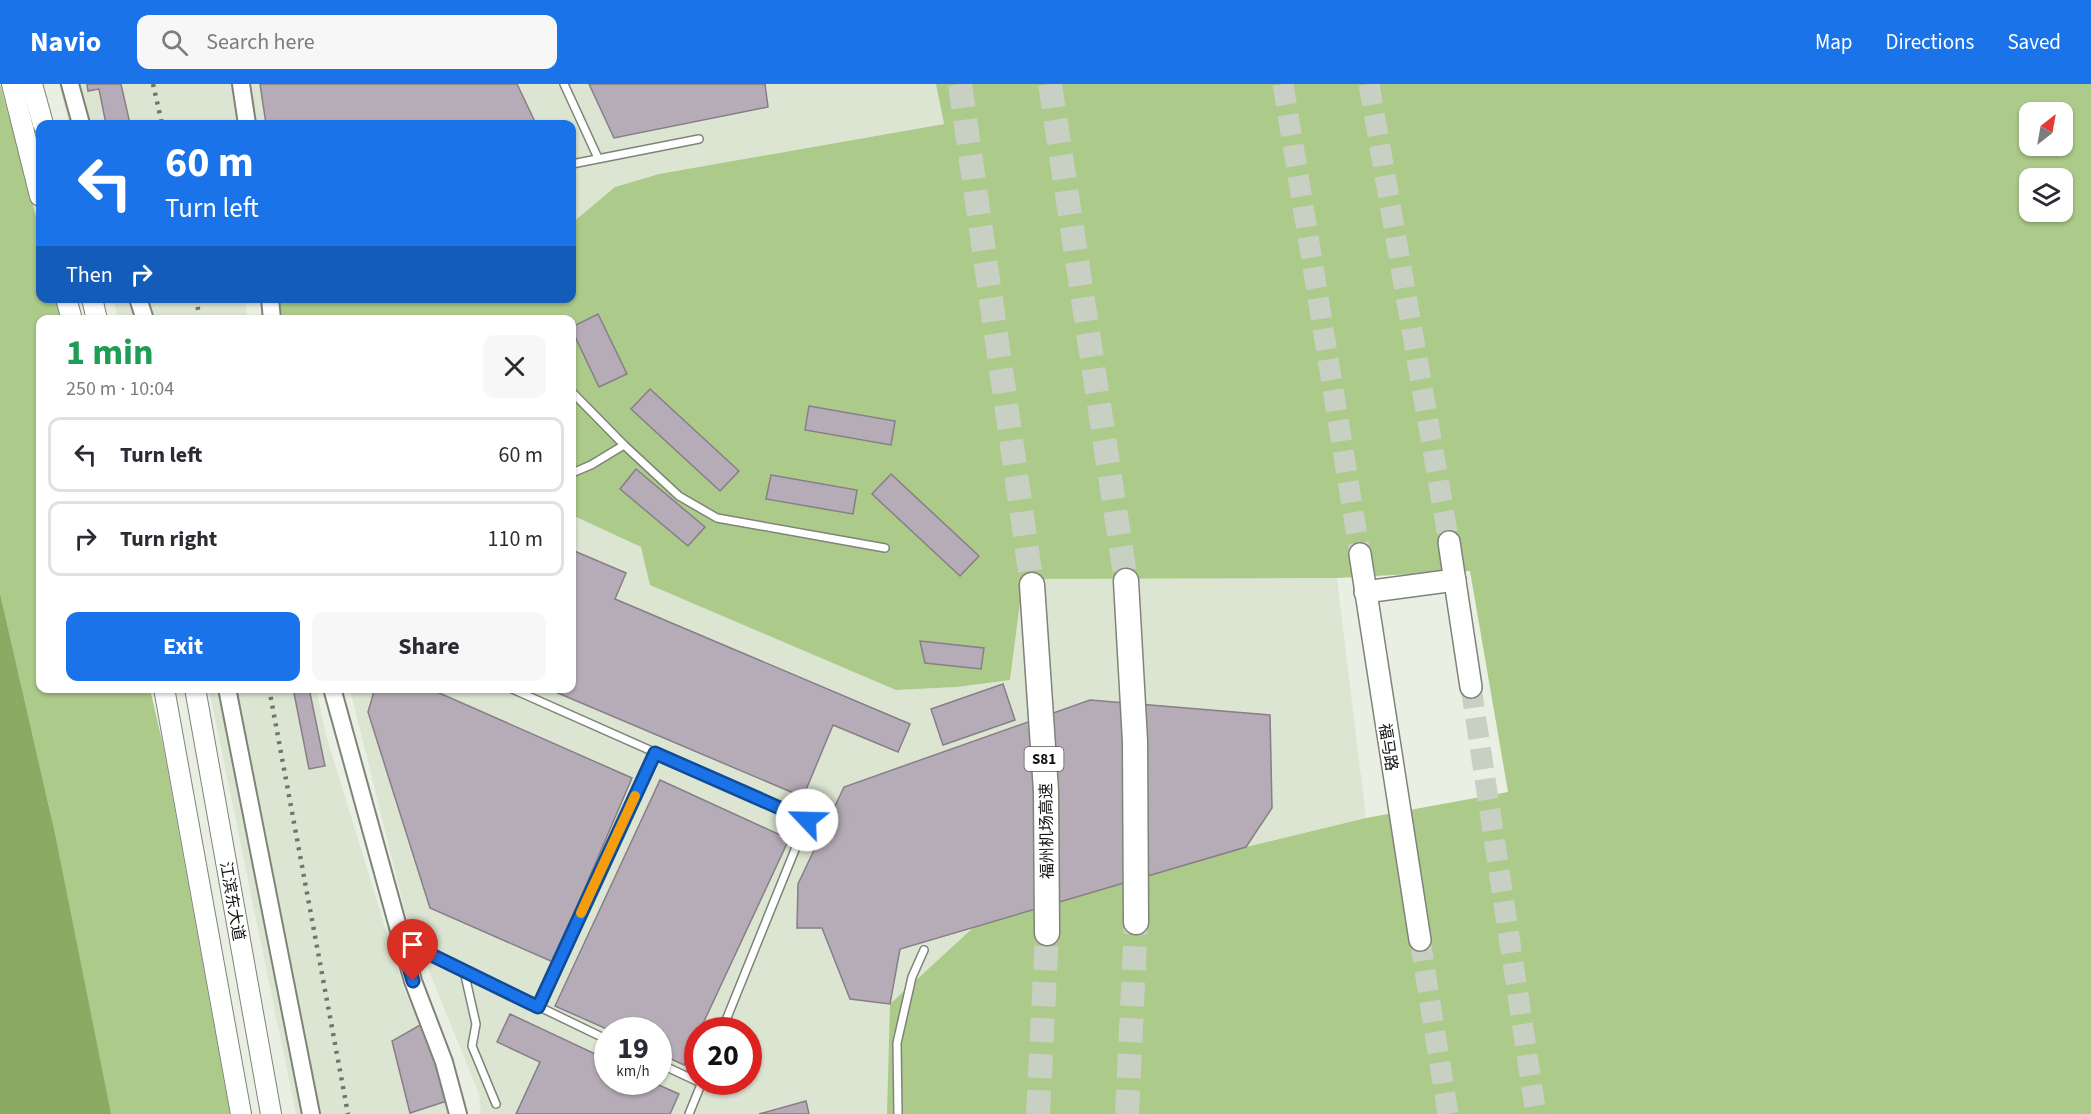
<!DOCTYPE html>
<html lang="en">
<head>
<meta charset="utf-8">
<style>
	:root { --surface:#fff; --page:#f7f7f7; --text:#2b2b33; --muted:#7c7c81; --line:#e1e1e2; --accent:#1a73e8 }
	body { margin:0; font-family:"Source Sans 3","Noto Sans SC",sans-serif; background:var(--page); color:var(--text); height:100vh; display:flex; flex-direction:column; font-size:22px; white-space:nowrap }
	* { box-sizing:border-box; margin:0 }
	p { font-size:20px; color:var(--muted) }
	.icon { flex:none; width:33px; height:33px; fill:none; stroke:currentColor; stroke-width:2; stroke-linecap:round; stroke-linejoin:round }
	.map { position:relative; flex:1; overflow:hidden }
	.sheet { position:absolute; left:36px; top:231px; width:540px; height:378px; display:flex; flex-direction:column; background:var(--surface); border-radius:12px; box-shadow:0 2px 4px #0004 }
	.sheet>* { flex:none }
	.hud { position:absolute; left:36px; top:36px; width:540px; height:183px; border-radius:12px; box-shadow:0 2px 4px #0004; background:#1a73e8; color:#fff; overflow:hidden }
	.needle { width:39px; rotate:31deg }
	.controls { position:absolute; left:2019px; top:18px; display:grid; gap:12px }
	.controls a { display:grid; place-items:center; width:54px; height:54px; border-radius:12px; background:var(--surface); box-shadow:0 2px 4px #0004; font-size:30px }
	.speed { position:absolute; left:594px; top:933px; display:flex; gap:12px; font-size:30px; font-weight:700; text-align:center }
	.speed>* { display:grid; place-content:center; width:78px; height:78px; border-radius:50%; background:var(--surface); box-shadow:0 2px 4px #0004; line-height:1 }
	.speed small { font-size:15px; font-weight:400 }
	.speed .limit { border:9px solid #d22; background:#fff; color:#111 }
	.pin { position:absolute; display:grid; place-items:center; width:51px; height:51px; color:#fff; margin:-62px -26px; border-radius:50% 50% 50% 0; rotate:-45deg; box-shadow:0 0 6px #0007 }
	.pin .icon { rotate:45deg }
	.me { position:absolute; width:66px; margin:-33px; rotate:294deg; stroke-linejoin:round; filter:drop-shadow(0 0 4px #0008) }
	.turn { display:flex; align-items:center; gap:21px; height:126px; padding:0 30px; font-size:27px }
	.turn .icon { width:78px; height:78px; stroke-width:2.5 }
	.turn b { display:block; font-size:42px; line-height:51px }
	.then { display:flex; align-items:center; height:57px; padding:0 30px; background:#0003; gap:12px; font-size:22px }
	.round { display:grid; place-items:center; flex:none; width:63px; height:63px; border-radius:12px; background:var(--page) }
	.summary { display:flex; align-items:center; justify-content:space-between; height:102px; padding:0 30px }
	h1 { font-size:36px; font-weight:700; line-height:45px; color:#1e9e55 }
	.cta { display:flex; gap:12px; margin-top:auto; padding:12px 30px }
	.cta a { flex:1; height:69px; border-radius:12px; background:var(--accent); color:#fff; font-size:24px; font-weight:700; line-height:69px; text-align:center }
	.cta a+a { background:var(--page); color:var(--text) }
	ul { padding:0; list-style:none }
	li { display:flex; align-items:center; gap:18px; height:75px; margin:0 12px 9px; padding:0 18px; border:3px solid var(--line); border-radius:12px }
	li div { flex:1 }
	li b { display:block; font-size:22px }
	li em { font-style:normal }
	header { display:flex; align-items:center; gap:36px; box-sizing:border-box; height:84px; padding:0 30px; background:var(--accent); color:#fff }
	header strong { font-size:28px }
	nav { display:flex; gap:33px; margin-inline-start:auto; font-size:21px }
	.search { width:420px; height:54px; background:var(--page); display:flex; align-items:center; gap:15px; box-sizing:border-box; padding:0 21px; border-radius:12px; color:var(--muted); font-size:22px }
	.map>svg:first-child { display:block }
	.built { fill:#dbe5d1; fill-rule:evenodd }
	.green { fill:#acca89; fill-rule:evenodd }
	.water { fill:#8bab65 }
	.building { fill:#b6acb7; stroke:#877e88; stroke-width:1.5 }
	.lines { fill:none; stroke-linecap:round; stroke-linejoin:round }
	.primary-tunnel { stroke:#c8cfc3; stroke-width:21; stroke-dasharray:21 10; stroke-linecap:butt }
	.motorway-tunnel { stroke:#c8cfc3; stroke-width:24; stroke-dasharray:24 12; stroke-linecap:butt }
	.service-casing { stroke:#7e8478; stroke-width:10 }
	.tertiary-casing { stroke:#7e8478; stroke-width:20 }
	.secondary-casing { stroke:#7e8478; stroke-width:22 }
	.primary-casing { stroke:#7e8478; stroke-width:24 }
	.motorway-casing { stroke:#7e8478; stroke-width:27 }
	.service { stroke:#fff; stroke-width:7 }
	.tertiary { stroke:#fff; stroke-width:16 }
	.secondary { stroke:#fff; stroke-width:20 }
	.primary { stroke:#fff; stroke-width:21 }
	.motorway { stroke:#fff; stroke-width:24 }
	.rail { stroke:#70746c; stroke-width:4.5; stroke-dasharray:3 6; stroke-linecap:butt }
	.route-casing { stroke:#114b97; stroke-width:15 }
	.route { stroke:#1a73e8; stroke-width:10 }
	.slow { stroke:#f59e0b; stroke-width:10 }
	.labels { text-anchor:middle; stroke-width:4.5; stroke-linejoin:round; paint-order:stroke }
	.shield { fill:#fff; stroke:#585956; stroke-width:1.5 }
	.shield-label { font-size:15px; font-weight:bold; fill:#10120e }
	.street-label { font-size:16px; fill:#10120e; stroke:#fff }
</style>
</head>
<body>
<header>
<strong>Navio</strong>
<div class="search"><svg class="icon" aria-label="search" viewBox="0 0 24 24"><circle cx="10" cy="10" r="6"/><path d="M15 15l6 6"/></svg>Search here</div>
<nav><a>Map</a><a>Directions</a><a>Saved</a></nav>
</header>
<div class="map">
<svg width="2091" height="1030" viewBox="0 0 2091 1030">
	<rect width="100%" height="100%" fill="#e9f0e3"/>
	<g class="built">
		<polygon points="59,0 936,0 944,40 659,90 615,103 572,139 572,40 69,40"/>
		<polygon points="113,215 245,215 248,235 118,235"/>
		<path d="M 572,431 L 641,463 L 896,606 L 957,603 L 1010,596 L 1023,495 L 1337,494 L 1366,734 L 1246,763 L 974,844 L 888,1030 L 481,1030 L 479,1010 L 405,828 L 350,605 L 572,604 ZM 608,946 L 658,946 L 658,998 L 608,998 ZM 698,946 L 748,946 L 748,998 L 698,998 Z"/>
		<polygon points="209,605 316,605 326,651 404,905 460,1030 296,1030"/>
	</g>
	<g class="green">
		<polygon points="0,0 40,147 40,214 59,215 64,235 40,236 40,604 150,605 163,661 230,1030 111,1030 110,1028 55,749 0,509"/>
		<path d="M 936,0 L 2091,0 L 2091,1030 L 887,1030 L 890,920 L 974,843 L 1246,763 L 1366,734 L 1508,708 L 1470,487 L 1337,494 L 1023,495 L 1010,596 L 957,603 L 896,606 L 650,501 L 641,463 L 572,431 L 572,236 L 277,235 L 273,215 L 572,214 L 572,139 L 615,103 L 659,90 L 944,40 ZM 2030,28 L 2062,28 L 2062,62 L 2030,62 ZM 2030,94 L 2062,94 L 2062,128 L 2030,128 Z"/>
	</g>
	<polygon class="water" points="0,509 55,749 111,1030 0,1030"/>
	<g class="building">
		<polygon points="87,0 121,0 130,40 106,40 99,5 88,7"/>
		<polygon points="260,0 517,0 536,40 266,40"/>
		<polygon points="589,0 765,0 768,23 614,54"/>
		<polygon points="598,230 627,290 599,303 572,246 572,243"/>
		<polygon points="650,305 739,387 720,407 631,325"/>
		<polygon points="809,322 895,337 891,361 805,346"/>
		<polygon points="636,385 705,443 688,462 620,405"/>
		<polygon points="891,390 979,472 960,492 872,410"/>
		<polygon points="771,391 857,406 853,430 766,415"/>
		<polygon points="572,466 626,489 615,515 910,640 898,668 833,641 803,713 546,604 572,604"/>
		<polygon points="920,557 984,564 981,585 925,579"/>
		<polygon points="1003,600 1015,636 943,661 931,625"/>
		<polygon points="293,604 309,604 325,682 309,685"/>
		<polygon points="375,604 428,604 632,694 553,878 430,824 368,628"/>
		<polygon points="1090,616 1270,631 1272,724 1246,763 900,865 890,920 850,915 822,844 797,844 798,800 844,703"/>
		<polygon points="660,696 789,755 700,946 698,946 698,953 684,981 658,969 658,946 609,946 555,922"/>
		<polygon points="510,930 608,976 608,998 652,998 679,1010 670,1030 516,1030 540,978 497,958"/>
		<polygon points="420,941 453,1015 410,1029 392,957"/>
		<polygon points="806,1017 809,1030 759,1030"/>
	</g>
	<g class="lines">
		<g class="primary-tunnel">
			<polyline points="1283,0 1360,470"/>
			<polyline points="1369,0 1449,458"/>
			<polyline points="1471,603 1536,1030"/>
			<polyline points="1420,856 1448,1030"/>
		</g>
		<g class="motorway-tunnel">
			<polyline points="960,0 1032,501"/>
			<polyline points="1050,0 1126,497"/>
			<polyline points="1038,1030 1047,849"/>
			<polyline points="1127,1030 1136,838"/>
		</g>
		<defs>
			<g id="service">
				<polyline points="564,0 598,74"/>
				<polyline points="572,80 699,55"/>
				<polyline points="572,308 624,361 679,412 717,434 885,464"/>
				<polyline points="572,389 591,381 624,361"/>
				<polyline points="510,604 807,736 722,946"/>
				<polyline points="405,858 608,956"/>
				<polyline points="464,887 476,940 472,962 496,1020"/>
				<polyline points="538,923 655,669"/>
				<polyline points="658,979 701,999"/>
				<polyline points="689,1030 702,998"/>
				<polyline points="898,1030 897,959 912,893 924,866"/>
			</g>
			<g id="tertiary">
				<polyline points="70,0 81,40"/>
				<polyline points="241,0 247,40"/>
				<polyline points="138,214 145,236"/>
				<polyline points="270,214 272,236"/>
				<polyline points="227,604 311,1030"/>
				<polyline points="332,604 413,897 444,978 458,1030"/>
			</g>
			<g id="secondary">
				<polyline points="12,0 40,112"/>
				<polyline points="32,0 43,40"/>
				<polyline points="66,214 72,236"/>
				<polyline points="92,214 97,236"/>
				<polyline points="164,604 241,1030"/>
				<polyline points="195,604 271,1030"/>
			</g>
			<g id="primary">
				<polyline points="1449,458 1471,603"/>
				<polyline points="1360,470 1420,856"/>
				<polyline points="1365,508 1455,496"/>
			</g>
			<g id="motorway">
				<polyline points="1126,497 1135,657 1136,838"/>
				<polyline points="1032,501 1046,707 1047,849"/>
			</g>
		</defs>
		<use href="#service" class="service-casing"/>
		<use href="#tertiary" class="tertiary-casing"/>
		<use href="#secondary" class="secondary-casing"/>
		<use href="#primary" class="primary-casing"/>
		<use href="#motorway" class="motorway-casing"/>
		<use href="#service" class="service"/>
		<use href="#tertiary" class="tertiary"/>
		<use href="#secondary" class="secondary"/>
		<use href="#primary" class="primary"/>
		<use href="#motorway" class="motorway"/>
		<g class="rail">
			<polyline points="153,0 162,40"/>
			<polyline points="196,214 200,236"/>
			<polyline points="269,604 348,1030"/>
		</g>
	</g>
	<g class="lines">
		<defs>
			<polyline id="route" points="413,897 401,856 538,923 655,669 807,736"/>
		</defs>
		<use href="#route" class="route-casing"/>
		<use href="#route" class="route"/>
		<polyline class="slow" points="581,829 635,712"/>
	</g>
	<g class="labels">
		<rect class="shield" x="1024.5" y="663" width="39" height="24" rx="4.5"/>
		<g class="shield-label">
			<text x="1044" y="680">S81</text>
		</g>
		<g class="street-label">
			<text transform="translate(1389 663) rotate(81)" y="6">福马路</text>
			<text transform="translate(1046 747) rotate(-91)" y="6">福州机场高速</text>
			<text transform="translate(233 817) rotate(80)" y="6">江滨东大道</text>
		</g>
	</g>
</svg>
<div class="controls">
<a><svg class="needle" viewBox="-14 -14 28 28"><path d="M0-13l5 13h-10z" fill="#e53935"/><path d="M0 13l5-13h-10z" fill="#7c7c81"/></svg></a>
<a><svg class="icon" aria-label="layers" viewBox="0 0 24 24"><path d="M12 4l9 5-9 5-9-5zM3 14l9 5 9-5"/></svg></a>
</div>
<div class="speed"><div>19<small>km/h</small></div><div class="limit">20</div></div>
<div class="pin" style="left:413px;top:897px;background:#d93025"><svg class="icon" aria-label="arrive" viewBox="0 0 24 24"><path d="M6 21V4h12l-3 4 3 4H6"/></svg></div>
<svg class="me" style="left:807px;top:736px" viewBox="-20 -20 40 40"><circle r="19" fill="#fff"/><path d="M0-13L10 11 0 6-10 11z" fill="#1a73e8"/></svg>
<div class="hud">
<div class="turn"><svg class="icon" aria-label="left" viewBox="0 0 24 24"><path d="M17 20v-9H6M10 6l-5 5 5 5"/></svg><div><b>60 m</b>Turn left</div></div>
<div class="then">Then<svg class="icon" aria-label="right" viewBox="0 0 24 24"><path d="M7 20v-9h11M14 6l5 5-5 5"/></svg></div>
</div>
<section class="sheet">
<div class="summary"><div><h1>1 min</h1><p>250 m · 10:04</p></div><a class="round"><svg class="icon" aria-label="close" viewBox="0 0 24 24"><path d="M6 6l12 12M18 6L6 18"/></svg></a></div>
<ul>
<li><svg class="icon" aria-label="left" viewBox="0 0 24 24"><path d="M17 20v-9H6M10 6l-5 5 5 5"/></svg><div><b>Turn left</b></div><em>60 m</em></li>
<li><svg class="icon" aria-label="right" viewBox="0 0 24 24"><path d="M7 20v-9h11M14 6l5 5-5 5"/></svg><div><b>Turn right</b></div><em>110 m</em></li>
</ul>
<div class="cta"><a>Exit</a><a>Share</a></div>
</section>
</div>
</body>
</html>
